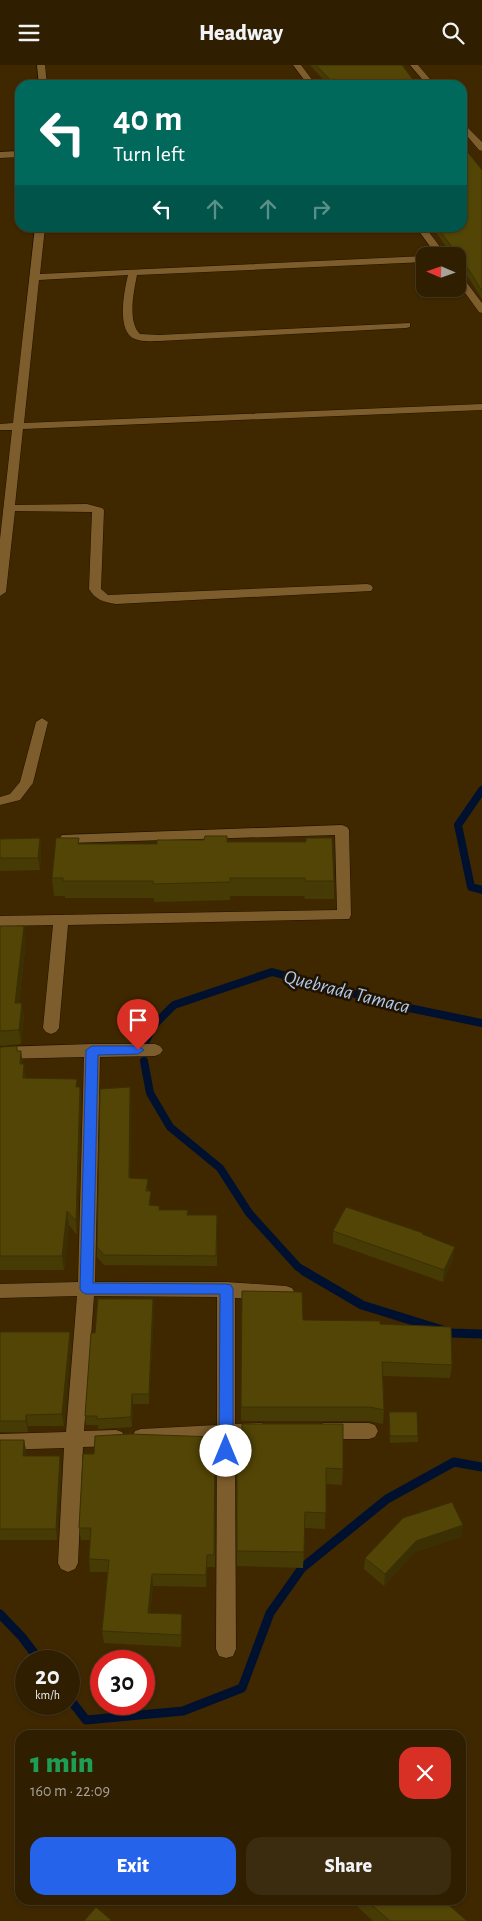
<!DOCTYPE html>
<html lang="en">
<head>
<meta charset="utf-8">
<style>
	:root { --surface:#2f1e00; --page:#3b2b0f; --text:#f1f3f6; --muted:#a7a299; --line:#4a3c22; --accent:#2563eb }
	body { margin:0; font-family:"Alegreya Sans",sans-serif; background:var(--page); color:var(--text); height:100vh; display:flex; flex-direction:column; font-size:19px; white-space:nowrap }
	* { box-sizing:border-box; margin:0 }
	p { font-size:16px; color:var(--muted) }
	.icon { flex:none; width:28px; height:28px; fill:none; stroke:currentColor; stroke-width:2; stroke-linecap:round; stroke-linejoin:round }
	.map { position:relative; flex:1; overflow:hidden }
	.drawer { position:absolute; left:15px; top:1665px; width:451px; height:175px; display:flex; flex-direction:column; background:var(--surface); border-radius:15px; box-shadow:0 1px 4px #0004,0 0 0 1px var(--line) }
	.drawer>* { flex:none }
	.guide { position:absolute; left:15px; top:15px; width:452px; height:152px; border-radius:15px; box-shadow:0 1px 4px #0004,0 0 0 1px var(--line); background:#00695c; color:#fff; overflow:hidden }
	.needle { width:32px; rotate:272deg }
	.controls { position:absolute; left:416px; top:182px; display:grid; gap:10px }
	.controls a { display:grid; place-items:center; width:50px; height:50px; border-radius:10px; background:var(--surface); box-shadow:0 1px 4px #0004,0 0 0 1px var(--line); font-size:25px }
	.speed { position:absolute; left:15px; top:1585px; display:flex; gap:10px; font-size:25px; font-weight:700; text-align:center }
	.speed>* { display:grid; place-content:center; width:65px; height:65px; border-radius:50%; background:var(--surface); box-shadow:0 1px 4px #0004,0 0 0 1px var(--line); line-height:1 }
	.speed small { font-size:12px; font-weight:400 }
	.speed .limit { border:8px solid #d22; background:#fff; color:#111 }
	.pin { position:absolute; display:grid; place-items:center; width:42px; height:42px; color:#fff; margin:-51px -21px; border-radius:50% 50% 50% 0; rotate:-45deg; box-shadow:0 0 5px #0007 }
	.pin .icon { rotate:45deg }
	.me { position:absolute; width:55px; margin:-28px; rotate:0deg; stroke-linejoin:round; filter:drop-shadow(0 0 4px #0008) }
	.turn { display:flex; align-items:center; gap:18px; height:105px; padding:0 15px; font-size:22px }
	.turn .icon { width:65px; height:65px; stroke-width:2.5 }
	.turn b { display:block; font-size:35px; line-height:42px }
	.lanes { display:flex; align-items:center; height:48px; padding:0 15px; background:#0003; justify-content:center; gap:25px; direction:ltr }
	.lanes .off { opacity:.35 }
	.round { display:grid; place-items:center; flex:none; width:52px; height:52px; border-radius:15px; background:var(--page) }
	.overview { display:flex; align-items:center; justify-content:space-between; height:85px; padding:0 15px }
	h1 { font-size:30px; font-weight:800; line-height:38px; color:#1e9e55 }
	.primary-button { display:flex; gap:10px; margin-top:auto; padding:10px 15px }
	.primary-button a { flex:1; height:58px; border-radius:15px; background:var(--accent); color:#fff; font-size:20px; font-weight:800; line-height:58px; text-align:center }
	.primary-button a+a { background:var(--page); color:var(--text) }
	header { display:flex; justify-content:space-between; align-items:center; height:65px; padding:0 15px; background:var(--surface); font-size:22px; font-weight:800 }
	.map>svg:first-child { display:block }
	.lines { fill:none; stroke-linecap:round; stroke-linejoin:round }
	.stream-far1 { stroke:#001130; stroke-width:8 }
	.stream { stroke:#001130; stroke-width:9 }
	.minor-casing { stroke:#211200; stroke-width:1 }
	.minor { fill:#7d5d2c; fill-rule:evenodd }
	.wall { fill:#473b05 }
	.shaded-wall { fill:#3a3004 }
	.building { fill:#534506; stroke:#3a3004 }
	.route { fill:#2563eb; stroke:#184099 }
	.labels { text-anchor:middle; stroke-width:5; stroke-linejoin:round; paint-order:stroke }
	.water-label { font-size:20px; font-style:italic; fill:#afcaed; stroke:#1f1201 }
</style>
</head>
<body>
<header><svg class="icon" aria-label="menu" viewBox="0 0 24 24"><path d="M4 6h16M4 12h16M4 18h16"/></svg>Headway<svg class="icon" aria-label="search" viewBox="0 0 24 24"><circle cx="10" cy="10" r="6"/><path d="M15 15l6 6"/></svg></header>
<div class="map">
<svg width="482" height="1856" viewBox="0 0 482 1856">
	<rect width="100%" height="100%" fill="#3f2800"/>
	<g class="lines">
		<g class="stream-far1">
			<polyline points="482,725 458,760 471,822 482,825"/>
			<polyline points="145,978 153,961 174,940 272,907 404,942 482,958"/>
			<polyline points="144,996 150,1028 170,1062 220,1103 249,1148 298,1202 306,1207"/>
		</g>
		<g class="stream">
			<polyline points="304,1206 362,1240 452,1268 482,1269"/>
			<polyline points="0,1549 22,1572 40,1596"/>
			<polyline points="69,1633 86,1655 183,1646 242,1623 270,1548 302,1503 387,1434 454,1397 482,1402"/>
		</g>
		<defs>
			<g id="minor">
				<polygon points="37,0 45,0 47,20 39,20"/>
				<polygon points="293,0 301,0 316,20 308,20"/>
				<polygon points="410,0 418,0 435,20 427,20"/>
				<polygon points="462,57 482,77 482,86 479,85 462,65"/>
				<polygon points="20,86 20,92 0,93 0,87"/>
				<path d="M 35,162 L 45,162 L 40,209 L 425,191 L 425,197 L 137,210 C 134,226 127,256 140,269 L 159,270 L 410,258 L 410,262 L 406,263 L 159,276 C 152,276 141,277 135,274 C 116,267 124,226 128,210 L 39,215 L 24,358 L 482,339 L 482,345 L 23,364 L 15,440 L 87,439 L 102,443 L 104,445 L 101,524 L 108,530 L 367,519 L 371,520 L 373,523 L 371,526 L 116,539 C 103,537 96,535 89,524 L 92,447 L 15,446 L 6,527 L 0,531 L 0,474 L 12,365 L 0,365 L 0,359 L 13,358 Z"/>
				<polygon points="416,162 425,162 447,191 437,191"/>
				<polygon points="458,209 461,210 482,238 482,248 479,247 458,218"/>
				<polygon points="42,653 48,657 33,718 20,735 0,740 0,732 10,729 20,717 36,657"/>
				<polygon points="342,760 347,762 349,765 351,850 349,854 68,860 59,963 56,967 51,969 46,967 43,963 53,860 0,861 0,851 337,845 335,770 67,778 62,776 60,773 62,770"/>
				<polygon points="92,979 155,979 160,981 163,985 160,989 155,991 100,992 95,1217 226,1217 286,1221 292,1223 295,1228 292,1233 286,1235 235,1233 235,1359 261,1358 267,1360 270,1366 267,1372 261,1374 235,1375 236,1584 233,1591 226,1593 219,1591 216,1584 217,1376 141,1380 135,1378 132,1372 135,1366 141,1364 217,1360 217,1232 94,1231 84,1366 116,1365 122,1367 125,1373 122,1379 116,1381 83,1382 78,1498 75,1504 68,1507 61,1504 58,1498 64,1383 0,1385 0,1369 66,1367 77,1231 0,1233 0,1219 78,1217 84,992 0,994 0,982"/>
				<polygon points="324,1358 369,1358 375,1360 378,1366 375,1372 369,1374 324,1374 318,1372 315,1366 318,1360"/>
			</g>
		</defs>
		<use href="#minor" class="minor-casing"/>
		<use href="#minor" class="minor"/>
	</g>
	<g class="wall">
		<polygon points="310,0 402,0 417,20 328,20"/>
		<polygon points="482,105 482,234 470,215 458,198 458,191 453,191 432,162 462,162"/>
		<polygon points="40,773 41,786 40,805 0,806 0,774"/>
		<polygon points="79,773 79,779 157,779 227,777 306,777 306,773 334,816 334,834 305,834 304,831 230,831 230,835 154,837 154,833 65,833 65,831 54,831 52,813"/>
		<polygon points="0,861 26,875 19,938 24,952 21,979 0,981"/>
		<polygon points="0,982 18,986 22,999 26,1013 80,1022 81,1036 77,1170 69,1160 64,1205 0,1205"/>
		<polygon points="131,1032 130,1113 148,1124 148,1126 151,1126 151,1140 160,1145 188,1150 217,1150 217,1201 104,1200 97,1192 97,1182"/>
		<polygon points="333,1166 423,1168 423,1170 453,1194 443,1217 333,1178"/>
		<polygon points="242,1226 303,1255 380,1259 452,1300 450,1313 383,1311 384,1345 383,1359 369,1356 241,1356"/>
		<polygon points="153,1234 154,1244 149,1339 133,1339 132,1362 98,1364 98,1360 86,1360 85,1351 95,1268"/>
		<polygon points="0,1267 71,1278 64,1361 28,1361 28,1367 0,1367"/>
		<polygon points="389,1347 418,1371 418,1377 390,1378 389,1353"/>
		<polygon points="237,1370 343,1404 342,1420 326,1419 325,1464 305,1463 303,1503 237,1501"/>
		<polygon points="215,1372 215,1502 207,1502 206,1522 153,1521 150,1548 182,1561 181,1582 104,1578 102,1566 108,1507 90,1507 89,1494 90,1475 81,1475 79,1463 94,1389"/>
		<polygon points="0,1375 24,1375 26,1386 26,1391 61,1402 57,1475 0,1475"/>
		<polygon points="463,1460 461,1472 415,1487 384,1521 364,1504 365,1493"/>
		<polygon points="359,1835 443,1835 467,1856 373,1856 358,1842"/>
	</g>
	<g class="shaded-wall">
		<polygon points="40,773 41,786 40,805 38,793"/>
		<polygon points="24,861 26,875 17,952 15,938"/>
		<polygon points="22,938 24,952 21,979 19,965"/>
		<polygon points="21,986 23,1000 20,999"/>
		<polygon points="24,999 26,1013 23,1013"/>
		<polygon points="80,1022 81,1036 77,1170 76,1156"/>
		<polygon points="130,1022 131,1032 130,1123 129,1113"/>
		<polygon points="151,1126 151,1136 150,1150 149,1140"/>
		<polygon points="67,1146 69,1160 64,1205 62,1191"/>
		<polygon points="455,1182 453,1194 443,1217 444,1205"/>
		<polygon points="153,1234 154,1244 149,1339 149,1329"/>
		<polygon points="70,1267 71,1278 64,1361 62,1349"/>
		<polygon points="132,1329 133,1339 132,1362 131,1352"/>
		<polygon points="26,1350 28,1361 28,1367 26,1356"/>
		<polygon points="24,1375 26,1386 25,1402 23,1391"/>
		<polygon points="60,1391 61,1402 57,1475 56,1464"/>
		<polygon points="463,1460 461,1472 415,1487 384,1521 385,1509 416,1476"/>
		<polygon points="207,1490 207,1502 206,1522 206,1510"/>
		<polygon points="152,1509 153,1521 149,1560 148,1548"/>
	</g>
	<g class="building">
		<polygon points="316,0 402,0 417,20 335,20"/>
		<polygon points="462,80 482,105 482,226 471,208 437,162 462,162"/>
		<polygon points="205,771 227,771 227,777 306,777 306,773 332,773 334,816 305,816 305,813 230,813 230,817 153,819 153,816 63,816 63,813 52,813 56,773 79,773 78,779 157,779 157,775 204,775"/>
		<polygon points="40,773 38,793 0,793 0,774"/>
		<polygon points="0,861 24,861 15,938 22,938 19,965 0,966"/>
		<polygon points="17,981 17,986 21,986 20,999 24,999 23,1013 77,1014 76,1022 80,1022 76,1156 67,1146 62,1191 0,1191 0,982"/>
		<polygon points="130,1022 129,1113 148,1114 146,1126 151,1126 149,1140 159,1141 159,1145 188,1145 187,1150 217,1150 216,1191 104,1190 97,1182 100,1024"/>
		<polygon points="346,1142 423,1168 422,1169 455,1182 444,1205 333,1166"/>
		<polygon points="242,1226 302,1227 303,1255 380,1256 380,1259 451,1262 452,1300 382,1297 384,1345 370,1342 241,1342"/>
		<polygon points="98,1234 153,1234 149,1329 132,1329 131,1352 97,1354 97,1351 85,1351 91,1268 95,1268"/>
		<polygon points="0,1267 70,1267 62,1349 26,1350 26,1356 0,1356"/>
		<polygon points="389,1347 417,1347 418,1371 390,1371"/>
		<polygon points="242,1359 343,1359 343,1404 326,1403 326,1448 305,1447 304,1487 237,1486 237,1370 242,1370"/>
		<polygon points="130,1369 215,1372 214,1490 207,1490 206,1510 152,1509 148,1548 182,1549 181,1570 102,1566 109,1495 89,1494 91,1463 79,1463 83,1389 94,1389 95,1371"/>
		<polygon points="0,1375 24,1375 23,1391 60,1391 56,1464 0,1464"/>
		<polygon points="452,1437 463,1460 416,1476 385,1509 365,1493 403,1453"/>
		<polygon points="366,1835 443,1835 467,1856 390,1856"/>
		<polygon points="96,1842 111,1855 110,1856 84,1856"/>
	</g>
	<polygon class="route" points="92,981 138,981 144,985 138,989 98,990 93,1218 226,1219 231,1220 233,1224 233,1386 231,1391 226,1392 221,1391 219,1386 220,1229 86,1229 82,1227 80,1224 86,985"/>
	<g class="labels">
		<g class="water-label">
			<text transform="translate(347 926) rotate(14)" y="7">Quebrada Tamaca</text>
		</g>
	</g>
</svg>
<div class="controls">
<a><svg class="needle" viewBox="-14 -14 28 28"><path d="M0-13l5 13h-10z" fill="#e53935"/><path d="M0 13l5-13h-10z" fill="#a7a299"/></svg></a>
</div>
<div class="speed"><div>20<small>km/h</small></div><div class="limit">30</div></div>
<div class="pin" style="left:138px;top:985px;background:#d93025"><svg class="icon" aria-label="arrive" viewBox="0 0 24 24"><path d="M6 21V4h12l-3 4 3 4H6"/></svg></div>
<svg class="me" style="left:226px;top:1386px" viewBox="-20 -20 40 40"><circle r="19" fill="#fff"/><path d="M0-13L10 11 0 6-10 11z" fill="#2563eb"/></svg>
<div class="guide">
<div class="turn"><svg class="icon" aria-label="left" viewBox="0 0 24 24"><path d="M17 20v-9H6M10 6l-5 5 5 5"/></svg><div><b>40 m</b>Turn left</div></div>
<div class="lanes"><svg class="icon" aria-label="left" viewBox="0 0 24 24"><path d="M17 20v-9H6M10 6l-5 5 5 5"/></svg><svg class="icon off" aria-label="ahead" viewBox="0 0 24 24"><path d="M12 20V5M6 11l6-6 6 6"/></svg><svg class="icon off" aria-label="ahead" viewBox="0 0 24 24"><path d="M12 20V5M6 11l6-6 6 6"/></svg><svg class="icon off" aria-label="right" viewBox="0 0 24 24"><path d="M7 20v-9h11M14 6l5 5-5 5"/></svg></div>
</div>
<section class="drawer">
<div class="overview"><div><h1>1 min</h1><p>160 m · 22:09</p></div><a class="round" style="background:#d93025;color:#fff"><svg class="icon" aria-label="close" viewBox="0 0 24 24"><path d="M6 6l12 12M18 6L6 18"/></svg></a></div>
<div class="primary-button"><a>Exit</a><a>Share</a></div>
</section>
</div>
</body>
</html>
